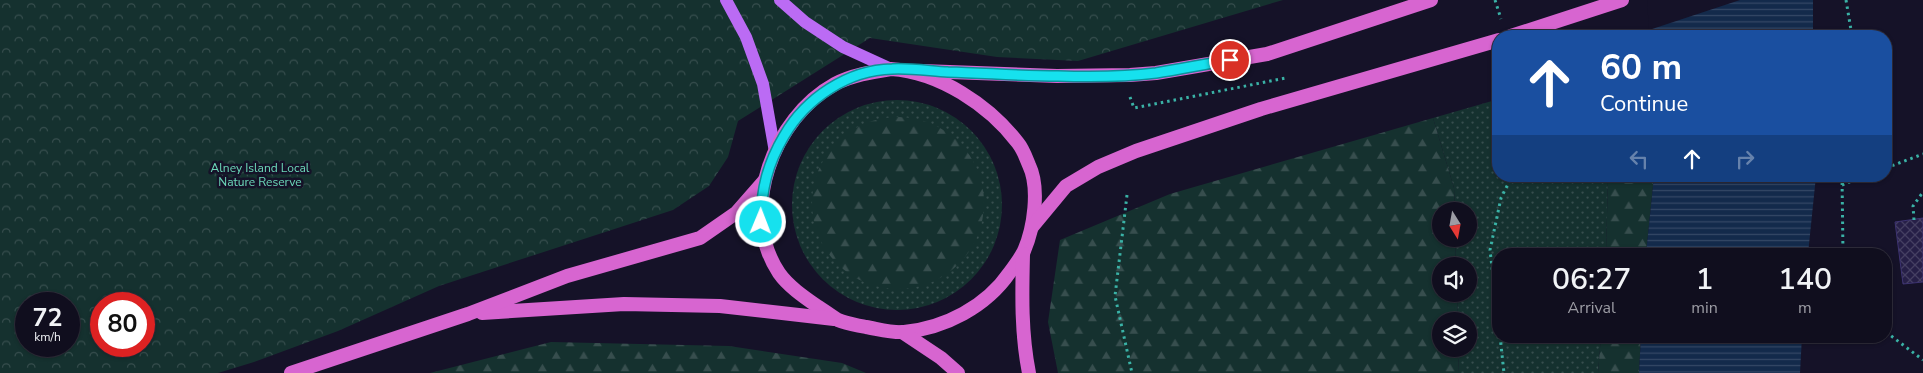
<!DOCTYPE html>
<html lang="en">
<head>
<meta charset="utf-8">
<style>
	:root { --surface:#100e1e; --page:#191727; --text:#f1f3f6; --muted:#9c9ca4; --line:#302e3c }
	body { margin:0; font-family:"Nunito Sans",sans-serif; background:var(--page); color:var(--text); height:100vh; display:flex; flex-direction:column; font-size:19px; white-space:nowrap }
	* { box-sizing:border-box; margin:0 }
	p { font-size:16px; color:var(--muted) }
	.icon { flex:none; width:28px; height:28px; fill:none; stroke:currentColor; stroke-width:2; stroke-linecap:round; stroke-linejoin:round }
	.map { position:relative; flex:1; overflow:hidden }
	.sheet { position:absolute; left:1492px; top:248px; width:400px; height:95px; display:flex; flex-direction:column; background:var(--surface); border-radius:20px; box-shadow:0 1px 4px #0004,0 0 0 1px var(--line) }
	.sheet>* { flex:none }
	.guide { position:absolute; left:1492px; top:30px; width:400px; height:152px; border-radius:20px; box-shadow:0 1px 4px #0004,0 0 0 1px var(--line); background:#1a4fa0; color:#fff; overflow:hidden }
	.needle { width:32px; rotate:169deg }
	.buttons { position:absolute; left:1432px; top:202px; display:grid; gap:10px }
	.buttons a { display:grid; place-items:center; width:45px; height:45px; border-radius:50%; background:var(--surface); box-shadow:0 1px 4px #0004,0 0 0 1px var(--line); font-size:25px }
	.speed { position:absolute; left:15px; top:292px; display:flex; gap:10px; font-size:25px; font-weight:700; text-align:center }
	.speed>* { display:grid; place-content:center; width:65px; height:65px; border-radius:50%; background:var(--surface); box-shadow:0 1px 4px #0004,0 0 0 1px var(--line); line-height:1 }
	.speed small { font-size:12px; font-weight:400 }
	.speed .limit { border:8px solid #d22; background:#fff; color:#111 }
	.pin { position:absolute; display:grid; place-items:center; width:42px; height:42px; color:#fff; margin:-21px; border:2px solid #fff; border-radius:50%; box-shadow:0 1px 5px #0007 }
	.me { position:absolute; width:55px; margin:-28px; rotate:1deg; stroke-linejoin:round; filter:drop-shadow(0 0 4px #0008) }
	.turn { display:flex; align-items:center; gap:18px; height:105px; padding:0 25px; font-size:22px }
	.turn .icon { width:65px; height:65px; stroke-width:2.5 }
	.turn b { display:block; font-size:35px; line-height:42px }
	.lanes { display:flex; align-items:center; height:48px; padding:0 25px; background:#0003; justify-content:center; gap:25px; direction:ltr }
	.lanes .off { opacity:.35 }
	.eta { display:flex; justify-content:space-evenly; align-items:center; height:85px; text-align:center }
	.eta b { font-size:30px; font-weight:600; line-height:35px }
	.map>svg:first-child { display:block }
	.grass { fill:url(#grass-dots) }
	.forest { fill:url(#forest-firs) }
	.park { fill:url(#park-crowns); fill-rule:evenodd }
	.water { fill:url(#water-rules) }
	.pier { fill:#151228 }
	.building { fill:url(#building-cross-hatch); stroke:#3d3371 }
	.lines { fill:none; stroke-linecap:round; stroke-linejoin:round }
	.path { stroke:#3ab2a6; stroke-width:3; stroke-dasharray:2.5 4; stroke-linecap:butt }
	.primary { stroke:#bb6bf4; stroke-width:12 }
	.trunk { stroke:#d765d0; stroke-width:14 }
	.route-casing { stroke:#0e929b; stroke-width:12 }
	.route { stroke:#16e1ee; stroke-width:9 }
	.labels { text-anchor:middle; stroke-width:5; stroke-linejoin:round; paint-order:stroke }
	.park-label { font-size:12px; fill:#6cd8b9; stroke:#151228 }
</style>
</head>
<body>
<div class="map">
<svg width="1923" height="373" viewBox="0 0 1923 373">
	<defs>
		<pattern id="grass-dots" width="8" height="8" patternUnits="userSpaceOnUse" patternTransform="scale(1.25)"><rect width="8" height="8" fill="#15312f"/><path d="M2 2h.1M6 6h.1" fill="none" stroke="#374e4e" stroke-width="1.8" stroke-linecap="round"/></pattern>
		<pattern id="forest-firs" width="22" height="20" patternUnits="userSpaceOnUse" patternTransform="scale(1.25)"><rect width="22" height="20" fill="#15312f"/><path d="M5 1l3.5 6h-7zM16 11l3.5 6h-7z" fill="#374e4e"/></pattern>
		<pattern id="park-crowns" width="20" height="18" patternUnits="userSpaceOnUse" patternTransform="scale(1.25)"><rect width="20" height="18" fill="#15312f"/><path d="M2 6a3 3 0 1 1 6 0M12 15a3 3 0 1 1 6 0" fill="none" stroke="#374e4e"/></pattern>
		<pattern id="water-rules" width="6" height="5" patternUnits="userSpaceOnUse" patternTransform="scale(1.25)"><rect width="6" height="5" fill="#132a4b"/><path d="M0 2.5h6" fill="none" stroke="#354866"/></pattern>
		<pattern id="building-cross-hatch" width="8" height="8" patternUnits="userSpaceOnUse" patternTransform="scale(1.25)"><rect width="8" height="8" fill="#261f47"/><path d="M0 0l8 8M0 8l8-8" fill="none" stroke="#453f62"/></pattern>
	</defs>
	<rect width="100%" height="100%" fill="#151228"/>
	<g class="grass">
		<polygon points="1499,99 1499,176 1608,176 1606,254 1499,254 1499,336 1601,336 1598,373 1459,373 1458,349 1469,349 1469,321 1458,321 1457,294 1469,294 1469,266 1456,266 1455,239 1469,239 1469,211 1455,211 1454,188 1433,118"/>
		<circle cx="897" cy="205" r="105"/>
	</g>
	<g class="forest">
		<circle cx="898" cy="203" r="86"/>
		<polygon points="1433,118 1454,188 1455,211 1441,211 1441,239 1455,239 1456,266 1441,266 1441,294 1457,294 1458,321 1441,321 1441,349 1458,349 1459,373 1058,373 1048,322 1060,240 1170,194"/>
		<polygon points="1608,176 1654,176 1646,254 1606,254"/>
		<polygon points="1601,336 1641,336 1639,373 1598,373"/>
		<polygon points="551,342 729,346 842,363 866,373 430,373"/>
	</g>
	<path class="park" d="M 0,0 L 1283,0 L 1078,61 L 997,57 L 870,38 L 738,121 L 728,157 L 709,186 L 673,210 L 439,286 L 338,331 L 254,362 L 218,373 L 0,373 ZM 26,304 L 69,304 L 69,346 L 26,346 ZM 101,304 L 144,304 L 144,346 L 101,346 Z"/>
	<g class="water">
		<polygon points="1650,0 1813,0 1813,36 1652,36"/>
		<polygon points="1654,176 1816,176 1808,254 1646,254"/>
		<polygon points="1641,336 1802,336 1800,373 1639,373"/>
	</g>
	<polygon class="pier" points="1647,0 1740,0 1649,30"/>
	<polygon class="building" points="1923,218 1923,282 1903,284 1895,222"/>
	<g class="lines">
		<g class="path">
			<polyline points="1495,0 1501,19"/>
			<polyline points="1846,0 1852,36"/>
			<polyline points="1130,97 1134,108 1286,78"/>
			<polyline points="1886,168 1923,154"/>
			<polyline points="1842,176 1843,254"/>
			<polyline points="1842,185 1864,176"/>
			<polyline points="1127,195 1115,296 1132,373"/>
			<polyline points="1914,220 1913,206 1923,192"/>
			<polyline points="1499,328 1490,250 1501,198 1512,176"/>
			<polyline points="1886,332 1923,360"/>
			<polyline points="1500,336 1504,373"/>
		</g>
		<g class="primary">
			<polyline points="726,0 746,37 763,84 775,152"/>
			<polyline points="780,0 805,22 843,47 891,69"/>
		</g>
		<g class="trunk">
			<polyline points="1511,36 1622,0"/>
			<path d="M 891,69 C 939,72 989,105 1018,143 C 1023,149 1026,158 1029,165 C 1040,188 1034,228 1024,251 C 1020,259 1015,265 1010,272 C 986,307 945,328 904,332 C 892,333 878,329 866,327 C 857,325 847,324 838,320 C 831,316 824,310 817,306 C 804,297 788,286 779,273 C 738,212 773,118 835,84 C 852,75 872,72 891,69 Z"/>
			<polyline points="922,71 1057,76 1130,75 1156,73 1267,54 1431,0"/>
			<polyline points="1032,227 1066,186 1098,167 1136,151 1261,109 1499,40"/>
			<path d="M 1023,254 C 1022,294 1021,333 1029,373"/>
			<polyline points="482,313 624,304 720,306 834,319"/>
			<polyline points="902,332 941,358 958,373"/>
			<polyline points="291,373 468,314 567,276 700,238 736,213 764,181"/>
		</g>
	</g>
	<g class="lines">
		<defs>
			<path id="route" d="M 761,222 C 761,189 768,163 784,136 C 806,98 848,70 892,69 C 910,68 930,71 948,72 C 985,73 1021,76 1058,76 C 1090,77 1124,77 1156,73 C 1181,69 1205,64 1230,60"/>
		</defs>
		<use href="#route" class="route-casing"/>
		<use href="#route" class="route"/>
	</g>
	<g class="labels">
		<g class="park-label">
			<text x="260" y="172">Alney Island Local<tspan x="260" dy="14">Nature Reserve</tspan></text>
		</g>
	</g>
</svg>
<div class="buttons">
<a><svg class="needle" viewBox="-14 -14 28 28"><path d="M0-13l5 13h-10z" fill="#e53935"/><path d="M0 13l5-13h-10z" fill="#9c9ca4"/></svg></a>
<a><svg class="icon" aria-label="sound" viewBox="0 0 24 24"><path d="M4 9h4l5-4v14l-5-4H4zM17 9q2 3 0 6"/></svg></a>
<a><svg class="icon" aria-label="layers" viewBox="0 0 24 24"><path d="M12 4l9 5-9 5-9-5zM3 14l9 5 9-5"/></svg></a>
</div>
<div class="speed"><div>72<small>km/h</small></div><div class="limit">80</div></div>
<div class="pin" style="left:1230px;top:60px;background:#d93025"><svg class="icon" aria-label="arrive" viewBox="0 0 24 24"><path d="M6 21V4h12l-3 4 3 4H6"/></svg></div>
<svg class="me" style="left:761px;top:222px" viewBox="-20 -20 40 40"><circle r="17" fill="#16e1ee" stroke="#fff" stroke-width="3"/><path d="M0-11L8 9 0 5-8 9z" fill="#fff"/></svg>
<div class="guide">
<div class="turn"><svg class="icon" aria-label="ahead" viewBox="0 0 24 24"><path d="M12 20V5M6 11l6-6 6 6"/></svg><div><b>60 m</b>Continue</div></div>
<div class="lanes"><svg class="icon off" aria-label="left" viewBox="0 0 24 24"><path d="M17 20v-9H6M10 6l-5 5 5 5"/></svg><svg class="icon" aria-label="ahead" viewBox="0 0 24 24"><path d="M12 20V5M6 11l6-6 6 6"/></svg><svg class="icon off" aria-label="right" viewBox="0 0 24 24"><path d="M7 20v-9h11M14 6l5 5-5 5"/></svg></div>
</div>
<section class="sheet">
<div class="eta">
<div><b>06:27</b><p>Arrival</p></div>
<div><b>1</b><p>min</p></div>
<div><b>140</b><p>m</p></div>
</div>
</section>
</div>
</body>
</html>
